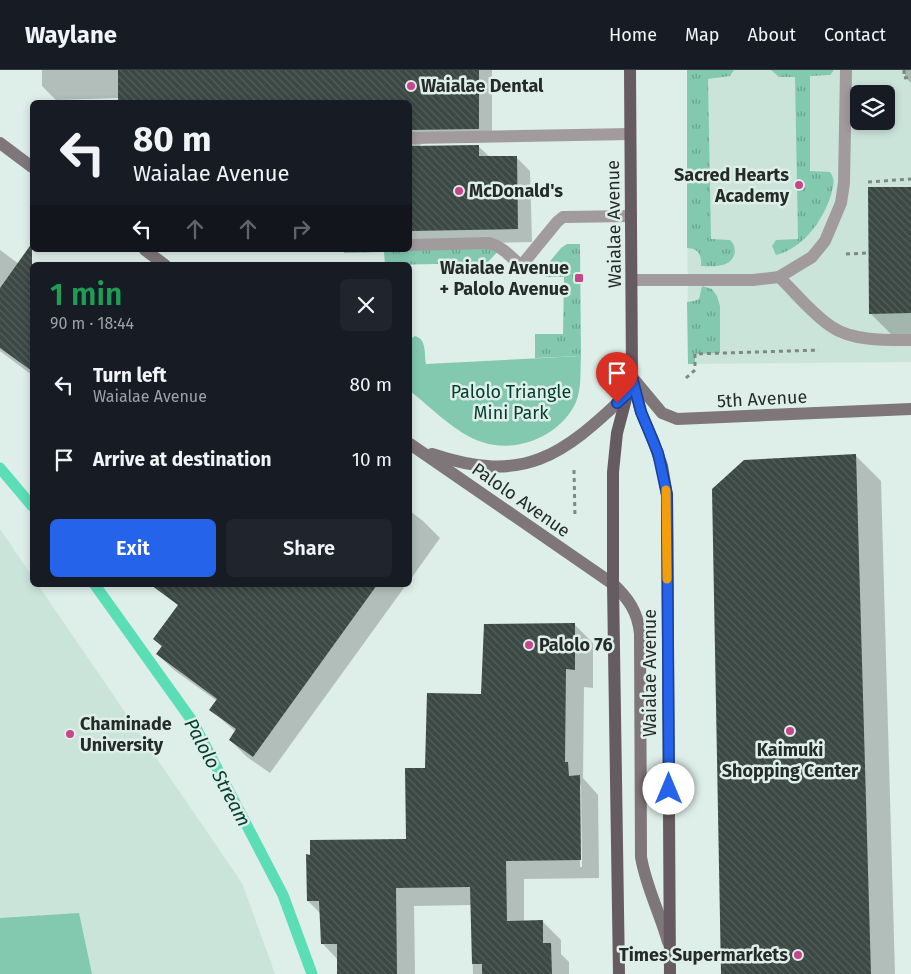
<!DOCTYPE html>
<html lang="en">
<head>
<meta charset="utf-8">
<style>
	:root { --surface:#171b24; --page:#20242c; --text:#f1f3f6; --muted:#9ea1a6; --line:#363941; --accent:#2563eb }
	body { margin:0; font-family:"Fira Sans",sans-serif; background:var(--page); color:var(--text); height:100vh; display:flex; flex-direction:column; font-size:19px; white-space:nowrap }
	* { box-sizing:border-box; margin:0 }
	p { font-size:16px; color:var(--muted) }
	.icon { flex:none; width:28px; height:28px; fill:none; stroke:currentColor; stroke-width:2; stroke-linecap:round; stroke-linejoin:round }
	.map { position:relative; flex:1; overflow:hidden }
	.drawer { position:absolute; left:30px; top:192px; width:382px; height:325px; display:flex; flex-direction:column; background:var(--surface); border-radius:8px; box-shadow:0 2px 8px #0003 }
	.drawer>* { flex:none }
	.hud { position:absolute; left:30px; top:30px; width:382px; height:152px; border-radius:8px; box-shadow:0 2px 8px #0003; background:#171b24; color:var(--text); overflow:hidden }
	.buttons { position:absolute; left:850px; top:15px; display:grid; gap:10px }
	.buttons a { display:grid; place-items:center; width:45px; height:45px; border-radius:8px; background:var(--surface); box-shadow:0 2px 8px #0003; font-size:25px }
	.pin { position:absolute; display:grid; place-items:center; width:42px; height:42px; color:#fff; margin:-51px -21px; border-radius:50% 50% 50% 0; rotate:-45deg; box-shadow:0 0 5px #0007 }
	.pin .icon { rotate:45deg }
	.me { position:absolute; width:55px; margin:-28px; rotate:0deg; stroke-linejoin:round; filter:drop-shadow(0 0 4px #0008) }
	.turn { display:flex; align-items:center; gap:18px; height:105px; padding:0 20px; font-size:22px }
	.turn .icon { width:65px; height:65px; stroke-width:2.5 }
	.turn b { display:block; font-size:35px; line-height:42px }
	.lanes { display:flex; align-items:center; height:48px; padding:0 20px; background:#0003; justify-content:center; gap:25px; direction:ltr }
	.lanes .off { opacity:.35 }
	.round { display:grid; place-items:center; flex:none; width:52px; height:52px; border-radius:8px; background:var(--page) }
	.overview { display:flex; align-items:center; justify-content:space-between; height:85px; padding:0 20px }
	h1 { font-size:30px; font-weight:600; line-height:38px; color:#1e9e55 }
	.primary-button { display:flex; gap:10px; margin-top:auto; padding:10px 20px }
	.primary-button a { flex:1; height:58px; border-radius:8px; background:var(--accent); color:#fff; font-size:20px; font-weight:600; line-height:58px; text-align:center }
	.primary-button a+a { background:var(--page); color:var(--text) }
	ul { padding:0; list-style:none }
	li { display:flex; align-items:center; gap:15px; height:75px; padding:0 20px }
	li div { flex:1 }
	li b { display:block; font-size:19px }
	li em { font-style:normal }
	header { display:flex; align-items:center; gap:30px; box-sizing:border-box; height:70px; padding:0 25px; background:var(--surface); border-bottom:1px solid var(--line) }
	header strong { font-size:24px }
	nav { display:flex; gap:28px; margin-inline-start:auto; font-size:18px }
	.map>svg:first-child { display:block }
	.built { fill:#cbe4da; fill-rule:evenodd }
	.grass { fill:url(#grass-tufts) }
	.park { fill:#82c9b0 }
	.shadow { fill:#0003; fill-rule:evenodd }
	.lines { fill:none; stroke-linecap:round; stroke-linejoin:round }
	.stream { stroke:#5bddb6; stroke-width:11 }
	.building { fill:url(#building-back-hatch) }
	.path { stroke:#7d8884; stroke-width:3; stroke-dasharray:4 4; stroke-linecap:butt }
	.lane { stroke:#a29b9e; stroke-width:12 }
	.secondary { stroke:#7f7679; stroke-width:12 }
	.primary { stroke:#665b60; stroke-width:12 }
	.route-casing { stroke:#184099; stroke-width:12 }
	.route { stroke:#2563eb; stroke-width:9 }
	.slow { stroke:#f59e0b; stroke-width:9 }
	.poi-dot { fill:#c8458b; stroke:#deeee8; stroke-width:2 }
	.labels { text-anchor:middle; stroke-width:5; stroke-linejoin:round; paint-order:stroke }
	.poi-label { font-size:18px; font-weight:bold; fill:#252b28; stroke:#deeee8; text-anchor:start }
	.street-label { font-size:18px; fill:#252b28; stroke:#deeee8 }
	.park-label { font-size:18px; fill:#003d2e; stroke:#deeee8 }
	.water-label { font-size:19px; font-style:italic; fill:#013e2f; stroke:#deeee8 }
</style>
</head>
<body>
<header>
<strong>Waylane</strong>
<nav><a>Home</a><a>Map</a><a>About</a><a>Contact</a></nav>
</header>
<div class="map">
<svg width="911" height="904" viewBox="0 0 911 904">
	<defs>
		<pattern id="grass-tufts" width="24" height="20" patternUnits="userSpaceOnUse" patternTransform="scale(1.25)"><rect width="24" height="20" fill="#82c9b0"/><path d="M3 7l-1-3M5 7V3M7 7l1-3M15 17l-1-3M17 17v-4M19 17l1-3" fill="none" stroke="#6aa38f"/></pattern>
		<pattern id="building-back-hatch" width="6" height="6" patternUnits="userSpaceOnUse" patternTransform="scale(1.25)"><rect width="6" height="6" fill="#3b4843"/><path d="M-1 5l2 2M0 0l6 6M5-1l2 2" fill="none" stroke="#55605c"/></pattern>
	</defs>
	<rect width="100%" height="100%" fill="#deeee8"/>
	<g class="built">
		<path d="M 687,0 L 911,0 L 911,292 L 688,294 ZM 859,24 L 886,24 L 886,51 L 859,51 Z"/>
		<polygon points="0,459 32,506 32,515 38,515 242,813 275,904 0,904"/>
	</g>
	<g class="grass">
		<path d="M 687,0 L 734,0 L 730,6 L 708,9 L 711,169 L 730,170 C 739,178 735,193 722,195 C 716,197 708,196 701,196 C 702,185 698,178 687,178 Z"/>
		<path d="M 771,0 L 834,0 L 830,5 L 810,6 L 810,101 L 830,102 C 836,110 833,116 831,125 C 823,150 804,178 776,185 L 772,176 L 776,170 L 798,169 L 795,7 L 779,7 Z"/>
		<polygon points="567,174 580,174 581,286 535,288 535,264 563,264 564,207 546,207 543,200 561,178"/>
		<polygon points="501,178 487,193 385,195 384,182 344,183 344,180"/>
		<polygon points="702,216 712,219 717,226 720,236 720,283 695,284 695,294 688,294 687,232 694,231 699,229"/>
	</g>
	<g class="park">
		<path d="M 415,266 C 427,269 424,284 426,294 L 581,286 C 580,301 582,317 576,332 C 561,366 516,384 482,372 C 455,363 432,338 410,321 L 410,269 Z"/>
		<polygon points="79,843 92,904 0,904 0,848"/>
	</g>
	<g class="shadow">
		<polygon points="42,0 492,0 492,72 424,73 417,77 478,76 490,87 516,87 530,101 532,172 410,175 410,32 119,32 119,28 56,30 42,16"/>
		<polygon points="905,0 911,0 911,13 905,7"/>
		<polygon points="911,118 911,265 892,265 870,243"/>
		<polygon points="0,180 19,194 23,188 33,195 32,305 0,281"/>
		<polygon points="856,386 881,411 895,904 722,904"/>
		<polygon points="410,441 423,451 440,468 410,510"/>
		<polygon points="183,515 406,515 270,703 247,687 230,670 236,662 211,640 217,631 174,600 157,584 162,577 154,569 179,536 173,530"/>
		<path d="M 574,554 L 593,573 L 593,618 L 584,617 L 583,708 L 598,725 L 599,808 L 524,809 L 524,852 L 543,852 L 561,870 L 561,884 L 569,892 L 569,904 L 473,904 L 471,835 L 414,836 L 415,904 L 338,904 L 338,890 L 322,873 L 321,844 L 308,831 L 408,770 L 426,699 L 482,626 ZM 579,713 L 581,716 L 582,797 L 580,797 Z"/>
	</g>
	<g class="lines">
		<g class="stream">
			<polyline points="0,398 32,436"/>
			<polyline points="95,515 193,652 283,825 312,904"/>
		</g>
	</g>
	<g class="building">
		<polygon points="118,0 479,0 479,59 410,60 410,32 118,32"/>
		<polygon points="479,75 479,86 517,86 518,159 410,161 410,76"/>
		<polygon points="868,117 911,117 911,243 869,244"/>
		<polygon points="32,173 32,301 0,278 0,218"/>
		<polygon points="856,384 871,904 721,904 712,419 744,390"/>
		<polygon points="151,515 377,515 253,687 229,670 236,659 209,640 217,629 156,584 162,576 153,569 178,535"/>
		<polygon points="575,553 575,600 566,599 565,692 568,692 569,706 580,705 581,790 506,791 507,851 543,850 543,873 551,873 552,904 482,904 482,894 472,894 470,817 396,818 397,904 337,904 337,874 321,874 319,831 307,831 306,784 310,785 310,770 406,769 405,698 425,698 427,623 481,624 484,554"/>
	</g>
	<g class="lines">
		<g class="path">
			<polyline points="904,0 904,8 911,7"/>
			<polyline points="868,112 911,109"/>
			<polyline points="846,184 868,183"/>
			<polyline points="686,308 695,300 695,284 819,280"/>
			<polyline points="574,400 575,448"/>
		</g>
		<g class="lane">
			<polyline points="410,68 630,64"/>
			<path d="M 410,175 L 489,173 C 502,176 511,187 521,196 L 557,152 L 563,147 L 631,146"/>
			<path d="M 779,207 C 796,223 812,244 832,257 C 852,271 887,270 911,270"/>
			<polyline points="632,210 753,210 779,207 812,187 825,171 841,133 844,113 846,0"/>
		</g>
		<g class="secondary">
			<polyline points="0,73 32,97"/>
			<polyline points="145,180 165,195"/>
			<polyline points="632,307 662,343 677,349 911,339"/>
			<path d="M 410,374 L 613,514 C 628,528 638,542 640,564 L 641,787 C 646,817 660,843 668,872"/>
			<path d="M 432,384 C 524,415 562,386 627,324"/>
		</g>
		<g class="primary">
			<polyline points="630,0 632,307 641,342 653,370 662,396 667,425 670,904"/>
			<polyline points="619,904 613,514 613,402 617,363 631,310"/>
		</g>
	</g>
	<g class="lines">
		<defs>
			<polyline id="route" points="617,333 627,324 632,307 641,342 658,383 667,425 669,719"/>
		</defs>
		<use href="#route" class="route-casing"/>
		<use href="#route" class="route"/>
		<polyline class="slow" points="666,420 667,509"/>
	</g>
	<g class="poi-dot">
		<circle cx="411" cy="16" r="5"/>
		<circle cx="799" cy="115" r="5"/>
		<circle cx="459" cy="121" r="5"/>
		<rect x="574" y="203" width="10" height="10" rx="2.5"/>
		<circle cx="529" cy="575" r="5"/>
		<circle cx="790" cy="661" r="5"/>
		<circle cx="70" cy="664" r="5"/>
		<circle cx="798" cy="885" r="5"/>
	</g>
	<g class="labels">
		<g class="poi-label">
			<text x="421" y="22">Waialae Dental</text>
			<text x="789" y="111" text-anchor="end">Sacred Hearts<tspan x="789" dy="21">Academy</tspan></text>
			<text x="469" y="127">McDonald's</text>
			<text x="569" y="204" text-anchor="end">Waialae Avenue<tspan x="569" dy="21">+ Palolo Avenue</tspan></text>
			<text x="539" y="581">Palolo 76</text>
			<text x="80" y="660">Chaminade<tspan x="80" dy="21">University</tspan></text>
			<text x="790" y="686" text-anchor="middle">Kaimuki<tspan x="790" dy="21">Shopping Center</tspan></text>
			<text x="788" y="891" text-anchor="end">Times Supermarkets</text>
		</g>
		<g class="street-label">
			<text transform="translate(614 154) rotate(-91)" y="6">Waialae Avenue</text>
			<text transform="translate(762 329) rotate(-3)" y="6">5th Avenue</text>
			<text transform="translate(521 430) rotate(35)" y="6">Palolo Avenue</text>
			<text transform="translate(650 603) rotate(-90)" y="6">Waialae Avenue</text>
		</g>
		<g class="park-label">
			<text x="511" y="328">Palolo Triangle<tspan x="511" dy="21">Mini Park</tspan></text>
		</g>
		<g class="water-label">
			<text transform="translate(218 702) rotate(62)" y="7">Palolo Stream</text>
		</g>
	</g>
</svg>
<div class="buttons">
<a><svg class="icon" aria-label="layers" viewBox="0 0 24 24"><path d="M12 4l9 5-9 5-9-5zM3 14l9 5 9-5"/></svg></a>
</div>
<div class="pin" style="left:617px;top:333px;background:#d93025"><svg class="icon" aria-label="arrive" viewBox="0 0 24 24"><path d="M6 21V4h12l-3 4 3 4H6"/></svg></div>
<svg class="me" style="left:669px;top:719px" viewBox="-20 -20 40 40"><circle r="19" fill="#fff"/><path d="M0-13L10 11 0 6-10 11z" fill="#2563eb"/></svg>
<div class="hud">
<div class="turn"><svg class="icon" aria-label="left" viewBox="0 0 24 24"><path d="M17 20v-9H6M10 6l-5 5 5 5"/></svg><div><b>80 m</b>Waialae Avenue</div></div>
<div class="lanes"><svg class="icon" aria-label="left" viewBox="0 0 24 24"><path d="M17 20v-9H6M10 6l-5 5 5 5"/></svg><svg class="icon off" aria-label="ahead" viewBox="0 0 24 24"><path d="M12 20V5M6 11l6-6 6 6"/></svg><svg class="icon off" aria-label="ahead" viewBox="0 0 24 24"><path d="M12 20V5M6 11l6-6 6 6"/></svg><svg class="icon off" aria-label="right" viewBox="0 0 24 24"><path d="M7 20v-9h11M14 6l5 5-5 5"/></svg></div>
</div>
<section class="drawer">
<div class="overview"><div><h1>1 min</h1><p>90 m · 18:44</p></div><a class="round"><svg class="icon" aria-label="close" viewBox="0 0 24 24"><path d="M6 6l12 12M18 6L6 18"/></svg></a></div>
<ul>
<li><svg class="icon" aria-label="left" viewBox="0 0 24 24"><path d="M17 20v-9H6M10 6l-5 5 5 5"/></svg><div><b>Turn left</b><p>Waialae Avenue</p></div><em>80 m</em></li>
<li><svg class="icon" aria-label="arrive" viewBox="0 0 24 24"><path d="M6 21V4h12l-3 4 3 4H6"/></svg><div><b>Arrive at destination</b></div><em>10 m</em></li>
</ul>
<div class="primary-button"><a>Exit</a><a>Share</a></div>
</section>
</div>
</body>
</html>
